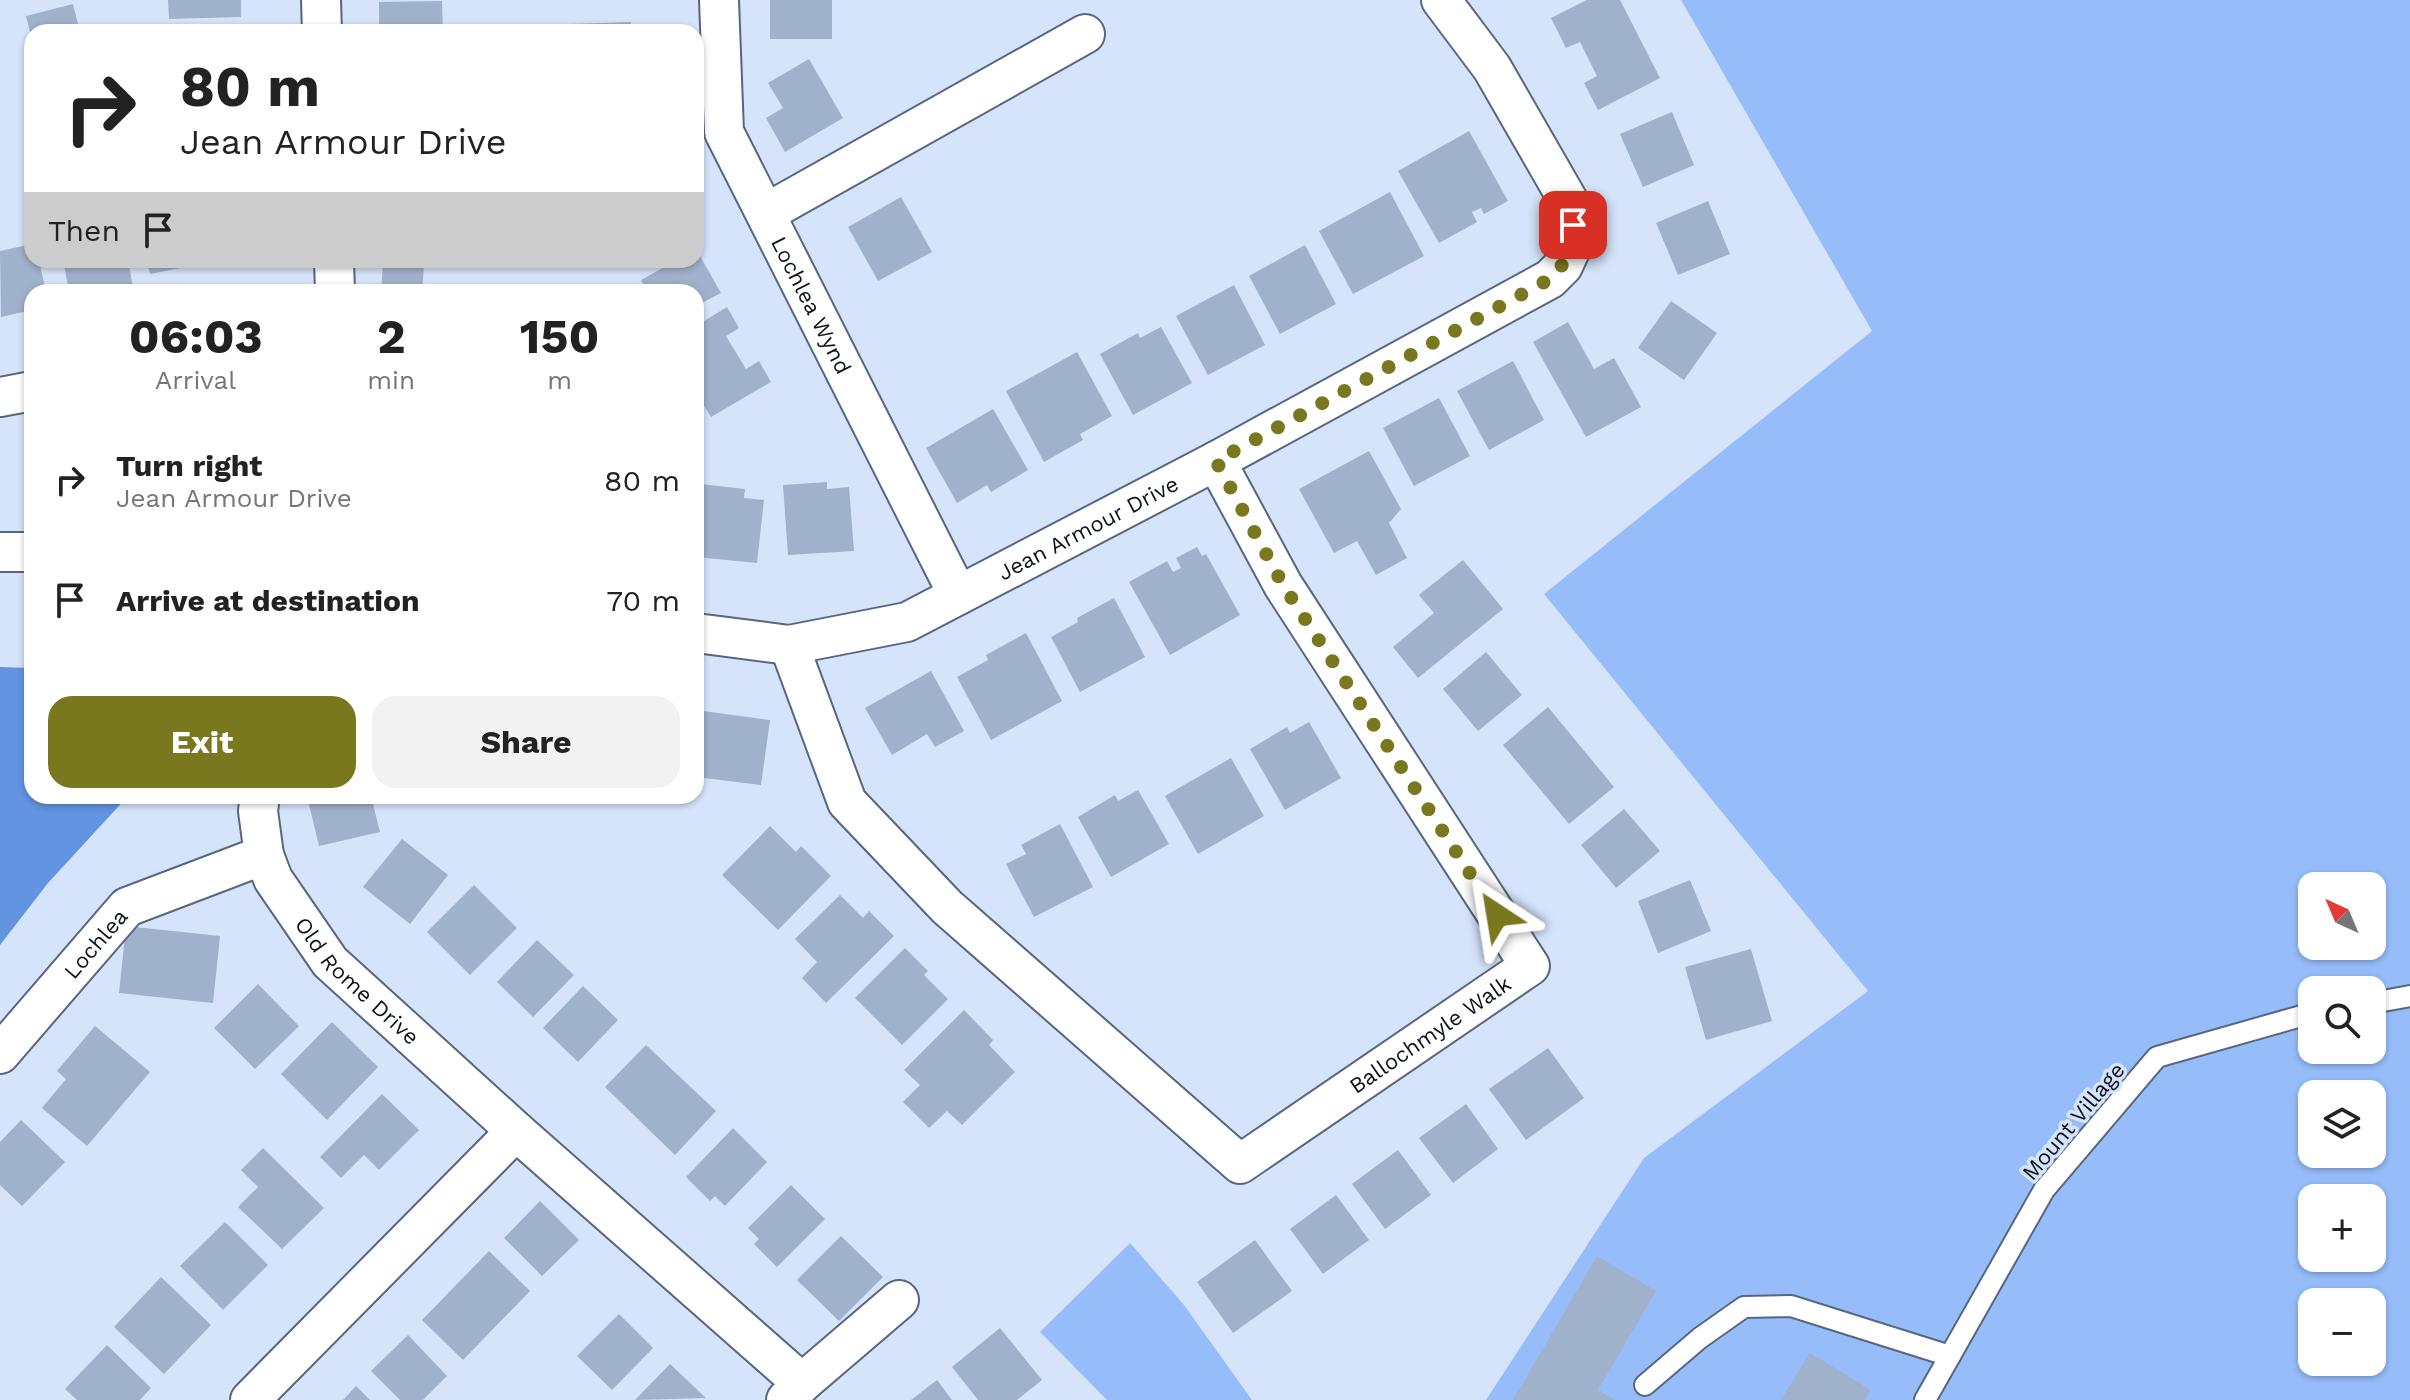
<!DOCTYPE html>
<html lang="en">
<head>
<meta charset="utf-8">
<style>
	:root { --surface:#fff; --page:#f2f2f2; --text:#222; --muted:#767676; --accent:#79781f }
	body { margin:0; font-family:"Work Sans",sans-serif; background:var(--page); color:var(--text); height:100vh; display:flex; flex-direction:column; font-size:30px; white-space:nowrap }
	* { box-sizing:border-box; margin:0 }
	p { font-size:26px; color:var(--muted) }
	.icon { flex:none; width:44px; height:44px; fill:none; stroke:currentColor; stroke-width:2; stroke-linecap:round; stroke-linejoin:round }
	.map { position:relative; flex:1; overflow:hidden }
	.panel { position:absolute; left:24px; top:284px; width:680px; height:520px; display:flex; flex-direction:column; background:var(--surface); border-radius:24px; box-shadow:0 2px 6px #0004 }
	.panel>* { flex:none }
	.banner { position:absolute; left:24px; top:24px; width:680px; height:244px; border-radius:24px; box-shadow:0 2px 6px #0004; background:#fff; color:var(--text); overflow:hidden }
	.needle { width:52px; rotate:316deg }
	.tools { position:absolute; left:2298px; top:872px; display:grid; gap:16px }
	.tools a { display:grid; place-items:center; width:88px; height:88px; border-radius:16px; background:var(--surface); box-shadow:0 2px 6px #0004; font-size:40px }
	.pin { position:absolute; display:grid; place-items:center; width:68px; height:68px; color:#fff; margin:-34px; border-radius:16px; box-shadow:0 4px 12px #0006 }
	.me { position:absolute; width:88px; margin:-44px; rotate:327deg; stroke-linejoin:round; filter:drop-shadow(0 0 6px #0008) }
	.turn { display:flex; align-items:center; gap:28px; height:168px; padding:0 24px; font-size:36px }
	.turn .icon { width:104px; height:104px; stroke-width:2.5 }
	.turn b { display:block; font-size:56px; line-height:68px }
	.then { display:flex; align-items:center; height:76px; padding:0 24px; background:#0003; gap:16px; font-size:30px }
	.eta { display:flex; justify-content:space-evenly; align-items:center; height:136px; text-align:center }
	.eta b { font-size:48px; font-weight:700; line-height:56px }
	.cta { display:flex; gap:16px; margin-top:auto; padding:16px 24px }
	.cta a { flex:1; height:92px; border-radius:24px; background:var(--accent); color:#fff; font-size:32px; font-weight:700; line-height:92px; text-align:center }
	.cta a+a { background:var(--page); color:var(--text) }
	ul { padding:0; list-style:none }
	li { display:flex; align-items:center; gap:24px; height:120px; padding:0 24px }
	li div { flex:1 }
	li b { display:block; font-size:30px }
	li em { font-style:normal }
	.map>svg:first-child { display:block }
	.green { fill:#96bdfa; fill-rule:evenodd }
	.water { fill:#6294e1 }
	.building { fill:#a0b1cc }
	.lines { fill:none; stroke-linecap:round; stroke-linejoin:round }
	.service-casing { stroke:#57677f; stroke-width:24 }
	.minor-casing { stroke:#57677f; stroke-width:42 }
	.service { stroke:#fff; stroke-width:20 }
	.minor { stroke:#fff; stroke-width:38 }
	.route { stroke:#79781f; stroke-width:14; stroke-dasharray:0 25.2 }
	.labels { text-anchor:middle; stroke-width:7; stroke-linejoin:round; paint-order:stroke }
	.street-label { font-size:22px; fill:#0c121b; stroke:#d5e4fa }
</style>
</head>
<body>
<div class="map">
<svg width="2410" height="1400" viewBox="0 0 2410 1400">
	<rect width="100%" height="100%" fill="#d5e4fa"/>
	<g class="green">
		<path d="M 1681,0 L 2410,0 L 2410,1400 L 1486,1400 L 1644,1158 L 1868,991 L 1544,594 L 1872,331 ZM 2312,886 L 2372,886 L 2372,946 L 2312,946 ZM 2312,990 L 2372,990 L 2372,1050 L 2312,1050 ZM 2312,1094 L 2372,1094 L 2372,1154 L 2312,1154 ZM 2312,1198 L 2372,1198 L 2372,1258 L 2312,1258 ZM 2312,1302 L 2372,1302 L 2372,1362 L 2312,1362 Z"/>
		<polygon points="1130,1243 1184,1305 1252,1400 1107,1400 1040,1332"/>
	</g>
	<polygon class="water" points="0,667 32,668 32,796 128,796 48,883 0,945"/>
	<g class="building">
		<polygon points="168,0 241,0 241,17 169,19"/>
		<rect x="770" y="0" width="62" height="39"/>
		<polygon points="1587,0 1620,0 1660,78 1598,110 1584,83 1597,76 1580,42 1566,48 1551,18"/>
		<polygon points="442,1 443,32 379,32 379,2"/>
		<polygon points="73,4 80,32 30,32 26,16"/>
		<polygon points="631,22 631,32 569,32 569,24"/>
		<polygon points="809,59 843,118 785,152 766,118 783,108 768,83"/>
		<polygon points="1672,112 1694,165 1643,187 1620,134"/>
		<polygon points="1469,131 1508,201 1484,214 1481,208 1472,212 1477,222 1439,243 1398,171"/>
		<polygon points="1390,192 1424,256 1353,294 1319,231"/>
		<polygon points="901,197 932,252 878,281 848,227"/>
		<polygon points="1708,201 1730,254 1678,275 1656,223"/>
		<polygon points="32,244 32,260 39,260 46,292 32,292 32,310 1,317 0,251"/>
		<polygon points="1305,245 1336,304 1280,334 1249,276"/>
		<polygon points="696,249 721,293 696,306 696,292 647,292 641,280 677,260 696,260"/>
		<polygon points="63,260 128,260 133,287 109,292 69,292"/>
		<polygon points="147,260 200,260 201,264 150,274"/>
		<polygon points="383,263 424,266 422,292 381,292"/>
		<polygon points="1234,285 1265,345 1208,375 1176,316"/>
		<polygon points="1671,301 1717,333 1684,380 1638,348"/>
		<polygon points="727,307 739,328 726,336 746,369 759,361 771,382 711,417 696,393 696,326"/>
		<polygon points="1568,322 1594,369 1614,358 1641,407 1586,437 1533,342"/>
		<polygon points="1161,327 1192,383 1133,415 1100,354 1138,333 1140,338"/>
		<polygon points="1077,352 1112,416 1080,434 1083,440 1044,462 1006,391"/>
		<polygon points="1513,361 1544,420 1489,450 1457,391"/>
		<polygon points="1439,398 1470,456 1414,486 1383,428"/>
		<polygon points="993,409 1028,470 991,492 987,485 957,503 926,448"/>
		<polygon points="1369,451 1401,509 1389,523 1407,558 1376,575 1357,541 1334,553 1299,489"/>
		<polygon points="827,482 827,489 849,487 854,551 788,555 783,485"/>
		<polygon points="700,484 745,489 744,498 764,500 757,563 696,557"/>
		<polygon points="1197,547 1202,556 1206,554 1240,615 1170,655 1129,582 1167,561 1173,572 1181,568 1176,558"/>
		<polygon points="1463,560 1503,609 1418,678 1393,647 1434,613 1419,595"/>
		<polygon points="1114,598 1145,657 1080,692 1051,637 1078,622 1077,618"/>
		<polygon points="1026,633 1062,701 991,740 957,677 988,660 986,655"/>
		<polygon points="1486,652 1522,695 1478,731 1443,689"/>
		<polygon points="931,671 964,731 935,747 927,734 892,755 865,708"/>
		<polygon points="1548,707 1614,787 1569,824 1503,745"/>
		<polygon points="696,710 770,720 761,785 696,777"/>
		<polygon points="1309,722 1341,778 1285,810 1250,749 1287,727 1290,733"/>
		<polygon points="1231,758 1264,816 1198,854 1165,796"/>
		<polygon points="1138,790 1169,844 1111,877 1078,817 1115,795 1118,801"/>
		<polygon points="307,796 396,796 396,799 373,804 380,832 319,846"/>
		<polygon points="1624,809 1660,851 1616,888 1581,845"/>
		<polygon points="1060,824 1093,887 1034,917 1006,864 1026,854 1021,845"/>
		<polygon points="770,826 796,852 801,846 831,876 778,930 722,875"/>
		<polygon points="402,839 448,875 410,924 363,887"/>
		<polygon points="1690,880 1711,931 1658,953 1638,901"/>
		<polygon points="474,885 517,928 470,975 427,932"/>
		<polygon points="840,895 863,918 869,911 894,936 826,1003 802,978 817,962 795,939"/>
		<polygon points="126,926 220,936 213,1003 119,993"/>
		<polygon points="537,940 574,975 533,1017 497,982"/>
		<polygon points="905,948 928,971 924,975 948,999 902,1045 855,998"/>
		<polygon points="1751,949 1772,1021 1706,1040 1685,967"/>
		<polygon points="258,984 299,1026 255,1069 214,1028"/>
		<polygon points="583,986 618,1020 578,1062 543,1028"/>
		<polygon points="964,1010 993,1040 989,1045 1015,1072 962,1125 947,1111 929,1128 903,1102 920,1085 904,1070"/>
		<polygon points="332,1022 378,1067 327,1120 281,1074"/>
		<polygon points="95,1026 150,1072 87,1146 42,1108 66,1079 57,1071"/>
		<polygon points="646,1045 716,1111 675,1155 605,1087"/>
		<polygon points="1548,1048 1584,1098 1526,1140 1489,1089"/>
		<polygon points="382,1094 419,1130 379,1170 364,1155 341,1178 320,1157"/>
		<polygon points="1466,1104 1498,1149 1453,1183 1419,1138"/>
		<polygon points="21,1120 65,1162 22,1206 0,1185 0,1142"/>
		<polygon points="733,1128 767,1162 725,1206 715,1196 710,1201 686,1177"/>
		<polygon points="263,1148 324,1208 282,1249 238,1207 258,1187 241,1170"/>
		<polygon points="1398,1150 1431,1195 1385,1229 1352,1184"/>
		<polygon points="791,1185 825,1219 777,1267 754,1244 759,1239 748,1228"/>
		<polygon points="1336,1195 1369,1240 1323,1274 1290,1229"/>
		<polygon points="540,1201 579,1240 542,1276 504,1238"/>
		<polygon points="225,1222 268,1265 223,1310 180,1266"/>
		<polygon points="841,1236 883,1277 839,1321 797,1280"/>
		<polygon points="1255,1240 1292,1291 1233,1333 1197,1282"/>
		<polygon points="489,1251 530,1291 463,1360 422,1320"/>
		<polygon points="1597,1256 1656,1291 1598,1390 1615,1400 1513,1400"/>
		<polygon points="161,1277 211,1325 164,1374 114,1327"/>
		<polygon points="619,1314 653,1348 612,1390 577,1356"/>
		<polygon points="1000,1328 1042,1380 1017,1400 978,1400 952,1367"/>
		<polygon points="408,1335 447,1376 423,1400 400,1400 371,1371"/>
		<polygon points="107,1345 151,1388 140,1400 77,1400 65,1389"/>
		<polygon points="1810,1353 1871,1390 1865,1400 1781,1400"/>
		<polygon points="670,1364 706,1398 635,1400"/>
		<polygon points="937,1380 952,1400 911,1400"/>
		<polygon points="356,1386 370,1400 343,1400"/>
	</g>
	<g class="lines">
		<defs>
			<g id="service">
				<polyline points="2372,1003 2410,996"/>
				<polyline points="1645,1385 1700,1338 1744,1307 1791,1306 1950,1356"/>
				<polyline points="1925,1400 2044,1190 2157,1057 2312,1013"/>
			</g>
			<g id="minor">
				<polyline points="321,0 322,32"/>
				<path id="s1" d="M 719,0 L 724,132 L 958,595"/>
				<polyline points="766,213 1085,34"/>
				<polyline points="334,260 335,292"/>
				<polyline points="0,397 32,391"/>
				<polyline points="0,552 32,552"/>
				<path id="s2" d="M 696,633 L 789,645 L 907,622 L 1216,461 L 1550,279 L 1563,266 L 1574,242 L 1573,209 L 1492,68 L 1441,0"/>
				<path id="s3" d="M 789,645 L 847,802 L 947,907 L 1240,1164 L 1530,966 L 1283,585 L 1216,461"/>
				<path id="s4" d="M 260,796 L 258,811 L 264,855 L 273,879 L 330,962 L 516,1131"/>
				<path id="s5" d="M 0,1054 L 127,907 L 264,855"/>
				<polyline points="802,1383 899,1300"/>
				<polyline points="250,1400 516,1131 802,1383 786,1400"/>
			</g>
		</defs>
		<use href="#service" class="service-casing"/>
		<use href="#minor" class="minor-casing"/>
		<use href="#service" class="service"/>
		<use href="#minor" class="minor"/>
	</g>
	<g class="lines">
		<path class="route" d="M 1497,915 L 1283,585 L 1216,461 L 1550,279 C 1566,263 1574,248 1573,225"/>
	</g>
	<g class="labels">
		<g class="street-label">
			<text dy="8" stroke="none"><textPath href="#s1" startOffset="326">Lochlea Wynd</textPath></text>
			<text dy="8" stroke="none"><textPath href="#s2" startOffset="418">Jean Armour Drive</textPath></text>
			<text dy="8" stroke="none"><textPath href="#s5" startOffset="146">Lochlea</textPath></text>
			<text dy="8" stroke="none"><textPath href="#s4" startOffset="218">Old Rome Drive</textPath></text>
			<text dy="8" stroke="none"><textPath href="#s3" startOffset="932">Ballochmyle Walk</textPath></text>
			<text transform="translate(2073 1121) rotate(-50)" y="8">Mount Village</text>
		</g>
	</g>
</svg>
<div class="tools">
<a><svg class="needle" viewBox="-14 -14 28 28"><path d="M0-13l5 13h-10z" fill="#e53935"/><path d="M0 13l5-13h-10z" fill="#767676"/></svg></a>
<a><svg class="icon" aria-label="search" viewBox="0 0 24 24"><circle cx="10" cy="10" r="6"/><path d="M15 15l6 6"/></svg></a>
<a><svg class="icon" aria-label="layers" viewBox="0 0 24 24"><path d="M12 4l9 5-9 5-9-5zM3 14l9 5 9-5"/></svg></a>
<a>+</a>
<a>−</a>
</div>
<div class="pin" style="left:1573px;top:225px;background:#d93025"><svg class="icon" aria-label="arrive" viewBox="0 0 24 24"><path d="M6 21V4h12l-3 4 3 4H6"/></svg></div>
<svg class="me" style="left:1497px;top:915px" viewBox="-20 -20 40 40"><path d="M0-17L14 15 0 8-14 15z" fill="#79781f" stroke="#fff" stroke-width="4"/></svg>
<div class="banner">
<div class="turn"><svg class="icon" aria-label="right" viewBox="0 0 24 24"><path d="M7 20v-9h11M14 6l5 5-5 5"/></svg><div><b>80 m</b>Jean Armour Drive</div></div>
<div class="then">Then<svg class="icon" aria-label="arrive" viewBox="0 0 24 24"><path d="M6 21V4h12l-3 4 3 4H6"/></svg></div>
</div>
<section class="panel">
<div class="eta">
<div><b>06:03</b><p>Arrival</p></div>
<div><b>2</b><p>min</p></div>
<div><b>150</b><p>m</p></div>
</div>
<ul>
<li><svg class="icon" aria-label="right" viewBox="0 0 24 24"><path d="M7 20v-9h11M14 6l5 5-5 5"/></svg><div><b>Turn right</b><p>Jean Armour Drive</p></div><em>80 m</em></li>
<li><svg class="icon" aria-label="arrive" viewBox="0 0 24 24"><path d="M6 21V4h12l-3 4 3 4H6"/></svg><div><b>Arrive at destination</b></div><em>70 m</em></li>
</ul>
<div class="cta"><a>Exit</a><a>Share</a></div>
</section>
</div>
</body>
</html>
